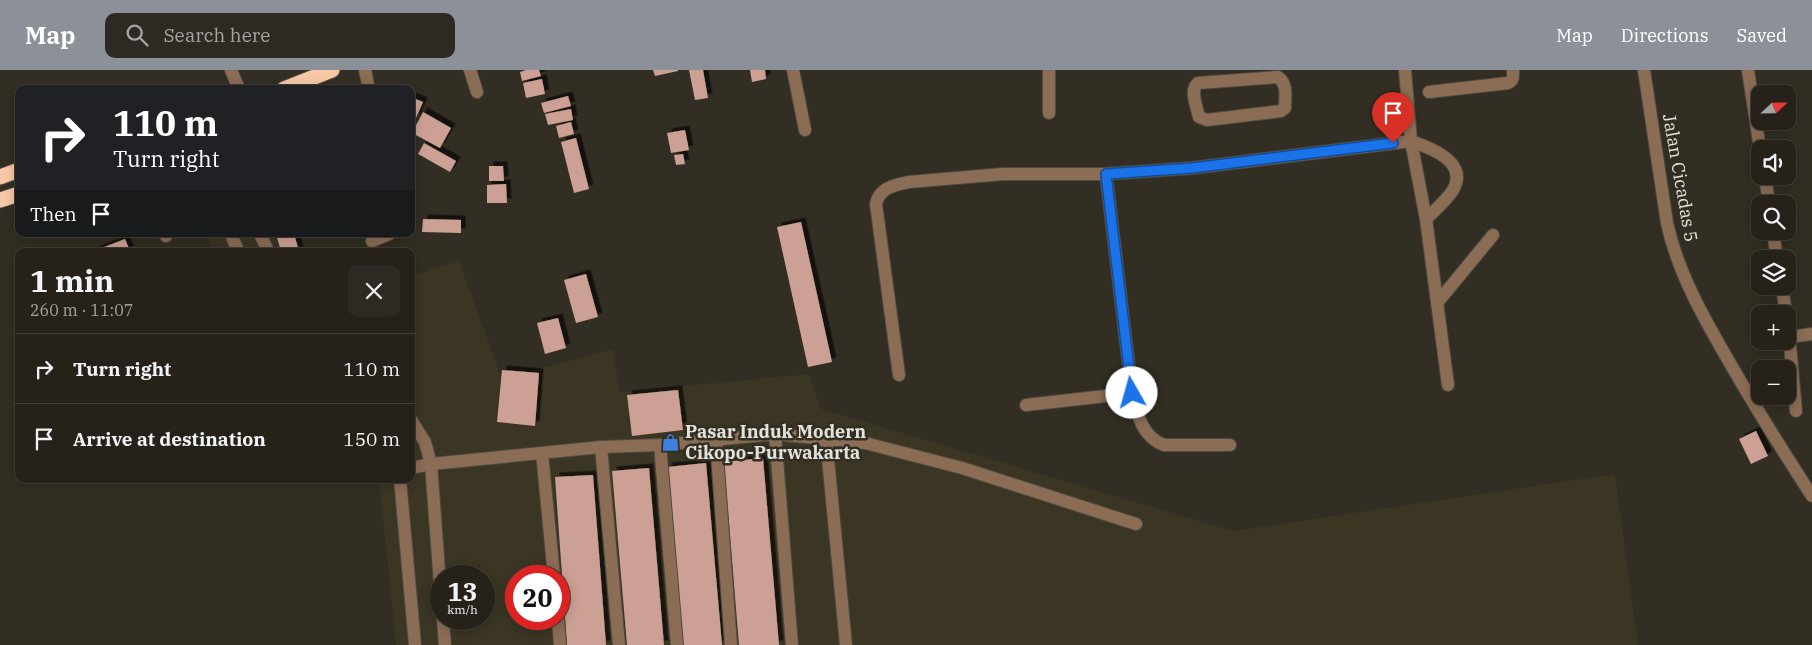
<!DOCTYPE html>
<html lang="en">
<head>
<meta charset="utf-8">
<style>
	:root { --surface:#26221a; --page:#2e2a23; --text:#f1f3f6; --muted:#a4a4a2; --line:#423f39; --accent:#8c9099 }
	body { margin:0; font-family:"IBM Plex Serif",serif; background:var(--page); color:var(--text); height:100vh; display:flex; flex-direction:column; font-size:19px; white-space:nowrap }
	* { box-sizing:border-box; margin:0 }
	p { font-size:16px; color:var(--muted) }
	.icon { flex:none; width:28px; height:28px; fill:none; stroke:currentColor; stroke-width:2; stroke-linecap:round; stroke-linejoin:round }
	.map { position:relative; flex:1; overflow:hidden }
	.details { position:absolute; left:15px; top:178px; width:400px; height:235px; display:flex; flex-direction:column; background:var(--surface); border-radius:10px; box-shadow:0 2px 12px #0003,0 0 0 1px var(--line) }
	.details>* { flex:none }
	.banner { position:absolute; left:15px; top:15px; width:400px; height:152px; border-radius:10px; box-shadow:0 2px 12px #0003,0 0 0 1px var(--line); background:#202124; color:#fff; overflow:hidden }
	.needle { width:32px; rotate:68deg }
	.fabs { position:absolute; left:1751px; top:15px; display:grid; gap:10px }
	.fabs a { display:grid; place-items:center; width:45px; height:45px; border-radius:10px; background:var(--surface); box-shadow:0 2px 12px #0003,0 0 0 1px var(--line); font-size:25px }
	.speed { position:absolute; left:430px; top:495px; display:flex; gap:10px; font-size:25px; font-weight:700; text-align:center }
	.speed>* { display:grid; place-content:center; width:65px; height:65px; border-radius:50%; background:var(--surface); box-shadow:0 2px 12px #0003,0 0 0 1px var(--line); line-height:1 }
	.speed small { font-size:12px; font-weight:400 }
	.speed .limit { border:8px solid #d22; background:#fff; color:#111 }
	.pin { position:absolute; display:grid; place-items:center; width:42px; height:42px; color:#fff; margin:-51px -21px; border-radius:50% 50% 50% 0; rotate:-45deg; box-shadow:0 0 5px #0007 }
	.pin .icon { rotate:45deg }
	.me { position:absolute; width:55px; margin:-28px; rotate:353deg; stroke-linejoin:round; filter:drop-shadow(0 0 4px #0008) }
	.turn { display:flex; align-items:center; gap:18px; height:105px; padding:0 15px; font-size:22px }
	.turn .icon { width:65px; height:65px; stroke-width:2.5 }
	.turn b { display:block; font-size:35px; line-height:42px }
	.then { display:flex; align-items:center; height:48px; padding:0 15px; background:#0003; gap:10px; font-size:19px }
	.round { display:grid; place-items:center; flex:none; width:52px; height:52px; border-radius:10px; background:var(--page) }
	.summary { display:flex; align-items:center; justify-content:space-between; height:85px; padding:0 15px }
	h1 { font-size:30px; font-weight:700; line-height:38px }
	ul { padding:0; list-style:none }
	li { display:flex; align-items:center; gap:15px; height:70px; padding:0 15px; border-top:1px solid var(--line) }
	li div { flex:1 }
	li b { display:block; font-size:19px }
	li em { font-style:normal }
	header { display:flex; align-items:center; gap:30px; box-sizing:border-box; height:70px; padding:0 25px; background:var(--accent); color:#fff }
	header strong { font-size:24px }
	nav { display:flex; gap:28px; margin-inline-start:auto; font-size:18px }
	.search { width:350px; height:45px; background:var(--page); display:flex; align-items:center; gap:12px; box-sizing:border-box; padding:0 18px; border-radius:10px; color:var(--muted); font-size:19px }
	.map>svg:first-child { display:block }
	.built { fill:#3b3523; fill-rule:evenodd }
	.building { fill:#cca094; filter:url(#shadow) }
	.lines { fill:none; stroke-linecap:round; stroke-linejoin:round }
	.minor-casing { stroke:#4e4b40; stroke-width:14 }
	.highway-casing { stroke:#4e4b40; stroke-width:17 }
	.minor { stroke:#8b6c55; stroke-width:12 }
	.highway { stroke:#f6c8a6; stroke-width:15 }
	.route-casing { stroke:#114b97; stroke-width:12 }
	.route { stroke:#1a73e8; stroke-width:9 }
	.labels { text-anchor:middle; stroke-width:5; stroke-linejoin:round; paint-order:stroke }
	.street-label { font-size:18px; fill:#e4e1da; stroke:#322e23 }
	.poi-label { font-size:18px; font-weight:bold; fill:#e4e1da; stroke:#322e23; text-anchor:start }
</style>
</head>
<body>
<header>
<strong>Map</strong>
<div class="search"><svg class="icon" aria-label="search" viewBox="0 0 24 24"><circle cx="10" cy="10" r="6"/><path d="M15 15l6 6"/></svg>Search here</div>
<nav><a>Map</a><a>Directions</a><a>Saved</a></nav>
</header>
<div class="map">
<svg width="1812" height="575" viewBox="0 0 1812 575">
	<defs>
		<filter id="shadow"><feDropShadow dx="4.5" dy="-4.5" stdDeviation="0" flood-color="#0009"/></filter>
	</defs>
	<rect width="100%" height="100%" fill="#322e23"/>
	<g class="built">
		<polygon points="205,164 281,164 288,181 214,181"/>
		<path d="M 459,191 L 502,309 L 613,279 L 620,322 L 809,304 L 821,339 L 1233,461 L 1615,404 L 1638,575 L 396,575 L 379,409 L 411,409 L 411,206 ZM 441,506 L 484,506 L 484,549 L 441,549 ZM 516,506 L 559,506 L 559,549 L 516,549 Z"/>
	</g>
	<g class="building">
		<polygon points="526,0 539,0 541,6 522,11 520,2"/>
		<polygon points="653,0 678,0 678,1 655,6"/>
		<polygon points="689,0 703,0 708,28 695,30"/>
		<polygon points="750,0 765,0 766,9 752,12"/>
		<polygon points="542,9 545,24 526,28 523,13"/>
		<polygon points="568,26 571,36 544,43 541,33"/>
		<polygon points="411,27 423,32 416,48 411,46"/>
		<polygon points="571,39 573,50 548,55 545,44"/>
		<polygon points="423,42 451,58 440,78 412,63"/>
		<polygon points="571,52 574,64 559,68 556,56"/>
		<polygon points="685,60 689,80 671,83 667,63"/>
		<polygon points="576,68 589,119 574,123 561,72"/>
		<polygon points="424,73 456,91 450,102 418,84"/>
		<polygon points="683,84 685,94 676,95 674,85"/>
		<polygon points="489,96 503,96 504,111 489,111"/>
		<polygon points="506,114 507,133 487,133 487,115"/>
		<polygon points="423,149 461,150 461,163 422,162"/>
		<polygon points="801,152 832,292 808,297 777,157"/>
		<polygon points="276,164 294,164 299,181 281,181"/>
		<polygon points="125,169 130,181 94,181"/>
		<polygon points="586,204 598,247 576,253 564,210"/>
		<polygon points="558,248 566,278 545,284 537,253"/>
		<polygon points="502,300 539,303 535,356 497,352"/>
		<polygon points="678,320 683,360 632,366 627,325"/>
		<polygon points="1756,361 1768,386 1751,394 1739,369"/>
		<polygon points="763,388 779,575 739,575 724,392"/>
		<polygon points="706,393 722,575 682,575 667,397"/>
		<polygon points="649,398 664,575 627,575 612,401"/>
		<polygon points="593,405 606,575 567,575 555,407"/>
	</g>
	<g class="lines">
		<defs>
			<g id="minor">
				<polyline points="231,0 239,19"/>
				<polyline points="365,0 369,19"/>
				<polyline points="470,0 477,22"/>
				<polyline points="793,0 805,60"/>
				<path d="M 1644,0 L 1667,153 C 1678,204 1705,250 1731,295 C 1757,340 1784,383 1812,426"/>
				<polyline points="1748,0 1760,79"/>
				<path d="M 1278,7 C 1288,14 1285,27 1285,38 L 1281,41 L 1207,50 L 1199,47 C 1197,37 1189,20 1198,13 Z"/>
				<path d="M 1429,22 L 1508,13 C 1514,10 1513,6 1513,0"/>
				<polyline points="1049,43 1049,0"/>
				<path d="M 1106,104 L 1132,323 C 1137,344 1142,367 1164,375 L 1230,375"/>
				<polyline points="1765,106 1769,134"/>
				<path d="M 1426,149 C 1435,140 1446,131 1453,120 C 1469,92 1431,78 1411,71 L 1426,149 L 1448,315"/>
				<polyline points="1773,161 1777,189"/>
				<polyline points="165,164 166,166"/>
				<polyline points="231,164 238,181"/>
				<polyline points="260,164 268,181"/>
				<polyline points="372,171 389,164"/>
				<polyline points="1782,216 1786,244"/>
				<polyline points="1437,233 1493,165"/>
				<polyline points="1788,253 1796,341"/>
				<polyline points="1790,267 1812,264"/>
				<path d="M 899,305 L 876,134 C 879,118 894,115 909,112 L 1003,104 L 1106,104 L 1192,98 L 1411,71 L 1405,0"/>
				<polyline points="1026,335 1132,323"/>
				<polyline points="411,350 425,372 431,394 441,527"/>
				<polyline points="775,364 792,575"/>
				<polyline points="826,368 846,575"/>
				<polyline points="716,370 731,575"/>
				<polyline points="660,375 677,575"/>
				<polyline points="601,377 619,575"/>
				<polyline points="542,383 554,506"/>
				<polyline points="411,398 431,394 601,377 660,375 775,364 865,373 962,398 1136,454"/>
				<polyline points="400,409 415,575"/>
				<polyline points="443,549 445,575"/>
				<polyline points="558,549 560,575"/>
			</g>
			<g id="highway">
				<polyline points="284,19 332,0"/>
				<polyline points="0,107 19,100"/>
				<polyline points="0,130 19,124"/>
			</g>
		</defs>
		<use href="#minor" class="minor-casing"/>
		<use href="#highway" class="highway-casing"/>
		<use href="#minor" class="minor"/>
		<use href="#highway" class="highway"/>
	</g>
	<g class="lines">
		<defs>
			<polyline id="route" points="1132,323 1106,104 1192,98 1393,73"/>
		</defs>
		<use href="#route" class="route-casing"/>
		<use href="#route" class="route"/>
	</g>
	<defs>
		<symbol id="shop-bare" viewBox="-9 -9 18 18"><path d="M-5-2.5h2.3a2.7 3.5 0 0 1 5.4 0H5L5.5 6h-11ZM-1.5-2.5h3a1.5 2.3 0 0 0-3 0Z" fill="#3f7fe0" stroke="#322e23" stroke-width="2.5" paint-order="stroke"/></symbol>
	</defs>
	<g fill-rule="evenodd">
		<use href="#shop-bare" x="658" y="360" width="25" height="25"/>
	</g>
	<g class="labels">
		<g class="street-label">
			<text transform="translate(1680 108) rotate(80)" y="6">Jalan Cicadas 5</text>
		</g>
		<g class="poi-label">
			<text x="685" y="368">Pasar Induk Modern<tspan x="685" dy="21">Cikopo-Purwakarta</tspan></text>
		</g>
	</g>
</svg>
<div class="fabs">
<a><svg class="needle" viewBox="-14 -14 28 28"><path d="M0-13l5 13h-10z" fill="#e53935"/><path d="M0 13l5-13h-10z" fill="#a4a4a2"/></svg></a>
<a><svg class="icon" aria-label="sound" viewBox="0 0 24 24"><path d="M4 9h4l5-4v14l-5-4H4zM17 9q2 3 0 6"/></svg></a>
<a><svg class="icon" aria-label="search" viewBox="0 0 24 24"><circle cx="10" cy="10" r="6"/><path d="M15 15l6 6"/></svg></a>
<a><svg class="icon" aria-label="layers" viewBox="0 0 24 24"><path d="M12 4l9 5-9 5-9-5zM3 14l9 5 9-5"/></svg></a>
<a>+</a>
<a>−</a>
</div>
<div class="speed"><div>13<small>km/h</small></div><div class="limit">20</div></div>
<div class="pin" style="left:1393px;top:73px;background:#d93025"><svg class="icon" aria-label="arrive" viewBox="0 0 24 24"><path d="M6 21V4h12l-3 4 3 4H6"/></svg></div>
<svg class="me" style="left:1132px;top:323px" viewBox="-20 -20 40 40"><circle r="19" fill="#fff"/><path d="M0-13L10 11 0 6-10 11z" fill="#1a73e8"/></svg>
<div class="banner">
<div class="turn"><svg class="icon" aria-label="right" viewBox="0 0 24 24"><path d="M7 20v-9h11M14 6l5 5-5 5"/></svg><div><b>110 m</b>Turn right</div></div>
<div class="then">Then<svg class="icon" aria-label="arrive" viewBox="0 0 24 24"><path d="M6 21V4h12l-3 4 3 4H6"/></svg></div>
</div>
<section class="details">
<div class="summary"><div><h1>1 min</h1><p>260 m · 11:07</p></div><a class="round"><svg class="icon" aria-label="close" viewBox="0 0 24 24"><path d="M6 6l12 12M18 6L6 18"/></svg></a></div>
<ul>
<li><svg class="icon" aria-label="right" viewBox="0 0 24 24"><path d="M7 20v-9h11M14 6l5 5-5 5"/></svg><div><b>Turn right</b></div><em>110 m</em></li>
<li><svg class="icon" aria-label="arrive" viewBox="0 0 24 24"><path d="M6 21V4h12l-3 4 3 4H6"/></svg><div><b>Arrive at destination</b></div><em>150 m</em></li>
</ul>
</section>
</div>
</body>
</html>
